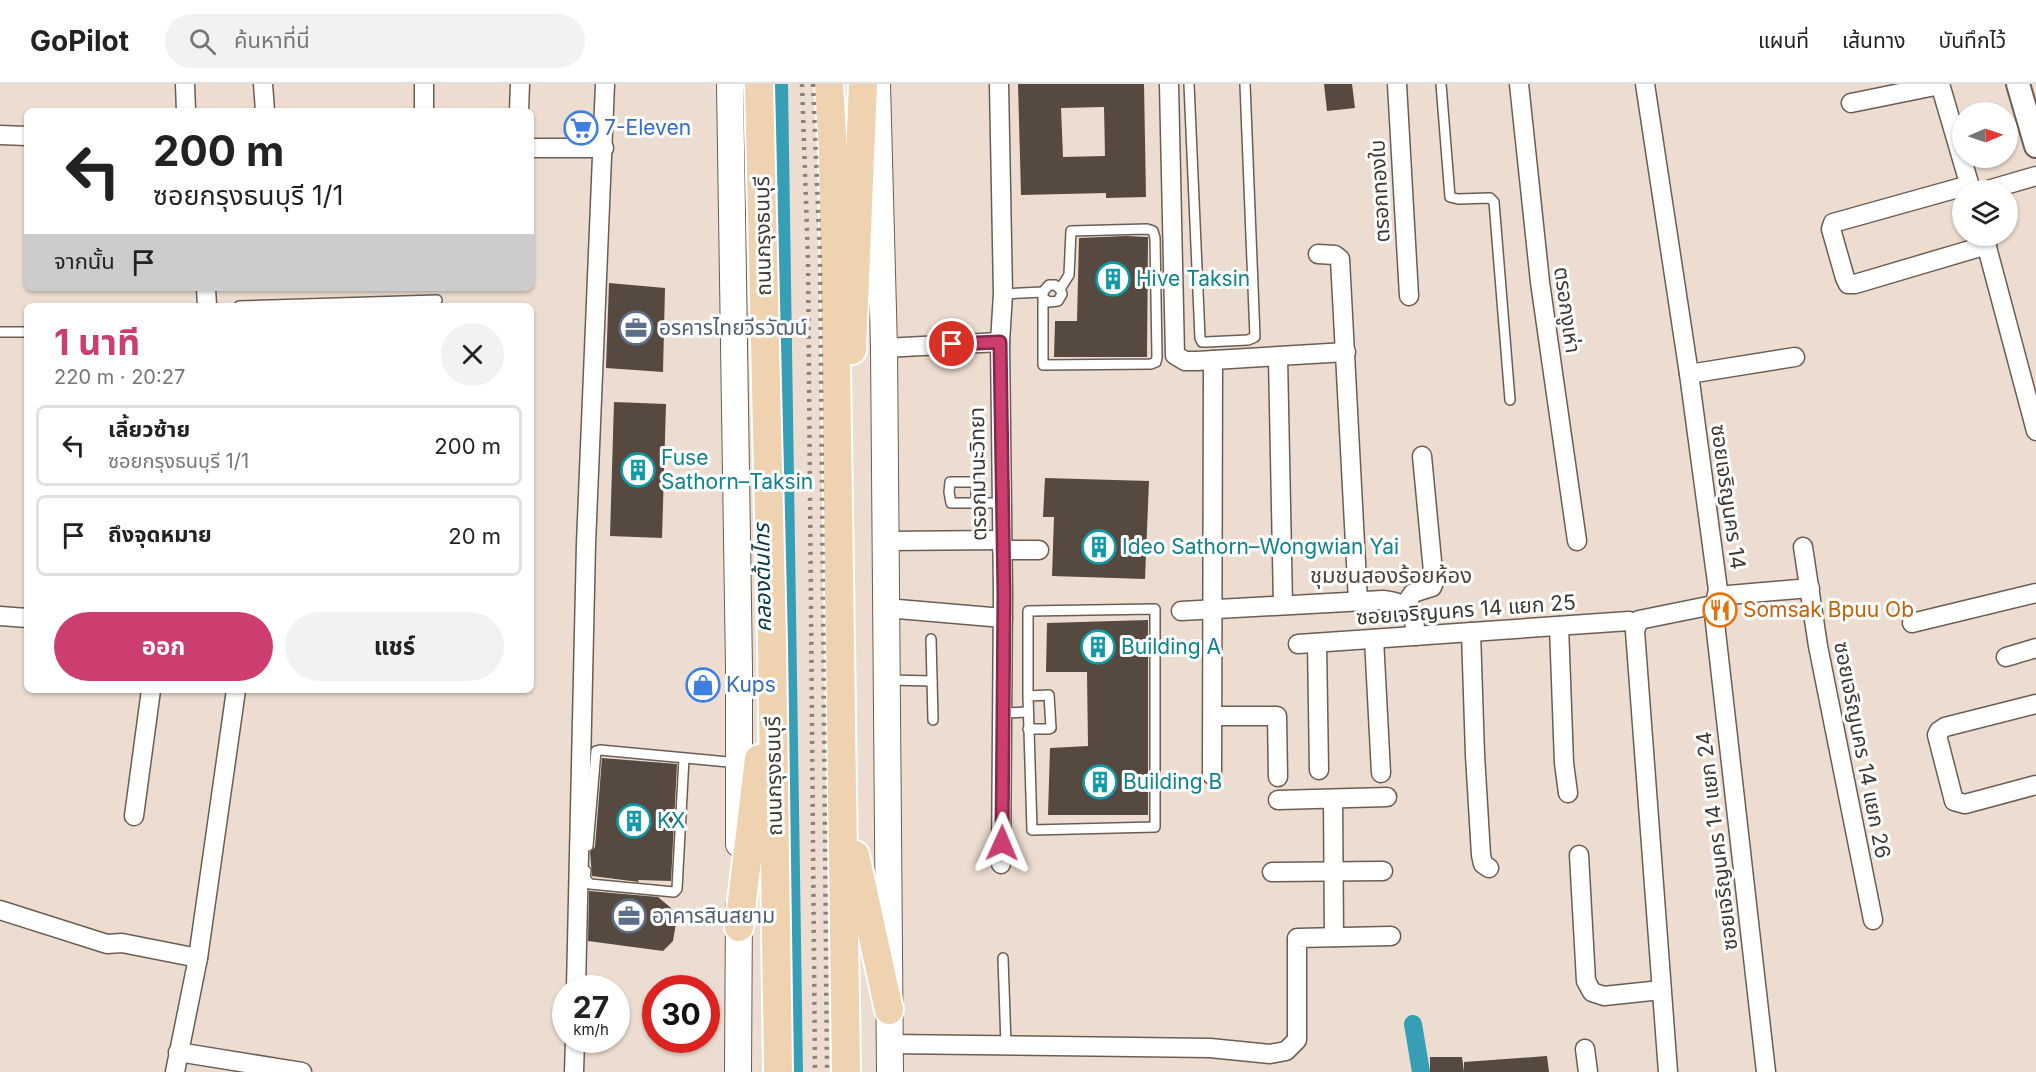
<!DOCTYPE html>
<html lang="th">
<head>
<meta charset="utf-8">
<style>
	:root { --surface:#fff; --page:#f2f2f2; --text:#222; --muted:#767676; --line:#e0e0e0; --accent:#cb3e6f }
	body { margin:0; font-family:Inter,"Noto Sans Thai",sans-serif; background:var(--page); color:var(--text); height:100vh; display:flex; flex-direction:column; font-size:22px; white-space:nowrap }
	* { box-sizing:border-box; margin:0 }
	p { font-size:20px; color:var(--muted) }
	.icon { flex:none; width:33px; height:33px; fill:none; stroke:currentColor; stroke-width:2; stroke-linecap:round; stroke-linejoin:round }
	.map { position:relative; flex:1; overflow:hidden }
	.panel { position:absolute; left:24px; top:219px; width:510px; height:390px; display:flex; flex-direction:column; background:var(--surface); border-radius:9px; box-shadow:0 2px 4px #0004 }
	.panel>* { flex:none }
	.banner { position:absolute; left:24px; top:24px; width:510px; height:183px; border-radius:9px; box-shadow:0 2px 4px #0004; background:#fff; color:var(--text); overflow:hidden }
	.needle { width:39px; rotate:88deg }
	.fabs { position:absolute; left:1952px; top:18px; display:grid; gap:12px }
	.fabs a { display:grid; place-items:center; width:66px; height:66px; border-radius:50%; background:var(--surface); box-shadow:0 2px 4px #0004; font-size:30px }
	.speed { position:absolute; left:552px; top:891px; display:flex; gap:12px; font-size:30px; font-weight:700; text-align:center }
	.speed>* { display:grid; place-content:center; width:78px; height:78px; border-radius:50%; background:var(--surface); box-shadow:0 2px 4px #0004; line-height:1 }
	.speed small { font-size:15px; font-weight:400 }
	.speed .limit { border:9px solid #d22; background:#fff; color:#111 }
	.pin { position:absolute; display:grid; place-items:center; width:51px; height:51px; color:#fff; margin:-26px; border:3px solid #fff; border-radius:50%; box-shadow:0 2px 6px #0007 }
	.me { position:absolute; width:66px; margin:-33px; rotate:1deg; stroke-linejoin:round; filter:drop-shadow(0 0 4px #0008) }
	.turn { display:flex; align-items:center; gap:21px; height:126px; padding:0 30px; font-size:27px }
	.turn .icon { width:78px; height:78px; stroke-width:2.5 }
	.turn b { display:block; font-size:42px; line-height:51px }
	.then { display:flex; align-items:center; height:57px; padding:0 30px; background:#0003; gap:12px; font-size:22px }
	.round { display:grid; place-items:center; flex:none; width:63px; height:63px; border-radius:32px; background:var(--page) }
	.head { display:flex; align-items:center; justify-content:space-between; height:102px; padding:0 30px }
	h1 { font-size:36px; font-weight:700; line-height:45px; color:var(--accent) }
	.button { display:flex; gap:12px; margin-top:auto; padding:12px 30px }
	.button a { flex:1; height:69px; border-radius:36px; background:var(--accent); color:#fff; font-size:24px; font-weight:700; line-height:69px; text-align:center }
	.button a+a { background:var(--page); color:var(--text) }
	ul { padding:0; list-style:none }
	li { display:flex; align-items:center; gap:18px; height:81px; margin:0 12px 9px; padding:0 18px; border:3px solid var(--line); border-radius:9px }
	li div { flex:1 }
	li b { display:block; font-size:22px }
	li em { font-style:normal }
	header { display:flex; align-items:center; gap:36px; box-sizing:border-box; height:84px; padding:0 30px; background:var(--surface); border-bottom:2px solid var(--line) }
	header strong { font-size:28px }
	nav { display:flex; gap:33px; margin-inline-start:auto; font-size:21px }
	.search { width:420px; height:54px; background:var(--page); display:flex; align-items:center; gap:15px; box-sizing:border-box; padding:0 21px; border-radius:33px; color:var(--muted); font-size:22px }
	.map>svg:first-child { display:block }
	.lines { fill:none; stroke-linecap:round; stroke-linejoin:round }
	.canal { stroke:#369eb5; stroke-width:18 }
	.building { fill:#56493f; fill-rule:evenodd }
	.service-casing { stroke:#6b5d53; stroke-width:12 }
	.minor-casing { stroke:#6b5d53; stroke-width:21 }
	.tertiary-casing { stroke:#6b5d53; stroke-width:26 }
	.secondary-casing { stroke:#6b5d53; stroke-width:28 }
	.primary-casing { stroke:#fff; stroke-width:32 }
	.service { stroke:#fff; stroke-width:9 }
	.minor { stroke:#fff; stroke-width:18 }
	.tertiary { stroke:#fff; stroke-width:22 }
	.secondary { stroke:#fff; stroke-width:26 }
	.primary { stroke:#efd3b0; stroke-width:28 }
	.rail { stroke:#8d827a; stroke-width:4.5; stroke-dasharray:3 6; stroke-linecap:butt }
	.route-casing { stroke:#842848; stroke-width:15 }
	.route { stroke:#cb3e6f; stroke-width:10 }
	.labels { text-anchor:middle; stroke-width:6; stroke-linejoin:round; paint-order:stroke }
	.shop-label { font-size:21px; fill:#366cbe; stroke:#fff; text-anchor:start }
	.street-label { font-size:21px; fill:#3e3833; stroke:#fff }
	.culture-label { font-size:21px; fill:#0d838f; stroke:#fff; text-anchor:start }
	.service-label { font-size:21px; fill:#4e5e75; stroke:#fff; text-anchor:start }
	.food-label { font-size:21px; fill:#c56008; stroke:#fff; text-anchor:start }
	.neighbourhood-label { font-size:22px; fill:#504239; stroke:#fff }
	.water-label { font-size:22px; font-style:italic; fill:#083842; stroke:#fff }
</style>
</head>
<body>
<header>
<strong>GoPilot</strong>
<div class="search"><svg class="icon" aria-label="search" viewBox="0 0 24 24"><circle cx="10" cy="10" r="6"/><path d="M15 15l6 6"/></svg>ค้นหาที่นี่</div>
<nav><a>แผนที่</a><a>เส้นทาง</a><a>บันทึกไว้</a></nav>
</header>
<div class="map">
<svg width="2036" height="988" viewBox="0 0 2036 988">
	<rect width="100%" height="100%" fill="#edddd1"/>
	<g class="lines">
		<g class="canal">
			<polyline points="779,0 794,988"/>
			<polyline points="1413,940 1421,988"/>
		</g>
	</g>
	<g class="building">
		<path d="M 1018,0 L 1144,0 L 1146,113 L 1106,114 L 1106,109 L 1021,111 ZM 1104,23 L 1105,72 L 1063,73 L 1061,24 Z"/>
		<polygon points="1324,0 1352,0 1355,24 1327,27"/>
		<polygon points="1126,152 1148,153 1148,155 1147,273 1054,273 1055,237 1077,237 1079,154"/>
		<polygon points="609,199 665,204 663,288 606,284"/>
		<polygon points="614,318 666,320 662,454 610,452"/>
		<polygon points="1045,394 1149,397 1145,495 1052,492 1054,433 1043,433"/>
		<polygon points="1148,536 1148,731 1048,731 1050,664 1088,662 1087,588 1046,588 1047,539"/>
		<polygon points="602,674 677,680 671,797 638,796 639,798 592,792 590,768 595,763"/>
		<polygon points="589,807 658,813 671,824 676,839 673,857 663,867 588,857"/>
		<polygon points="1547,972 1549,988 1464,988 1464,978"/>
		<polygon points="1430,973 1462,973 1464,988 1430,988"/>
	</g>
	<g class="lines">
		<defs>
			<g id="service">
				<polyline points="1189,0 1200,254 1202,258 1206,258 1248,256 1255,253 1245,0"/>
				<polyline points="1441,0 1450,113 1458,115 1490,114 1494,118 1510,316"/>
				<polyline points="1003,210 1043,208"/>
				<polyline points="1045,215 1049,218 1058,217 1062,210 1060,205 1055,201 1049,201 1043,208 1043,281 1151,280 1156,278 1157,273 1155,154 1153,147 1147,145 1071,147 1069,191 1060,205"/>
				<polyline points="239,222 437,216"/>
				<polyline points="0,248 27,248"/>
				<polyline points="976,419 976,398 950,398 949,408 951,419 1001,419"/>
				<polyline points="931,555 933,636"/>
				<polyline points="889,596 932,597"/>
				<polyline points="1028,612 1028,527 1155,525 1155,743 1032,746 1028,612 1049,611 1051,644 1049,645 1028,645"/>
				<polyline points="1003,629 1028,628"/>
				<polyline points="588,762 596,667 600,666 739,679"/>
				<polyline points="586,787 585,794 590,800 674,808 677,805 684,674"/>
				<polyline points="1003,874 1006,961"/>
			</g>
			<g id="minor">
				<polyline points="185,0 186,27"/>
				<polyline points="263,0 265,27"/>
				<polyline points="424,0 424,27"/>
				<polyline points="999,0 1003,210 1000,258 1003,510 1001,780"/>
				<polyline points="1169,0 1175,271 1185,277 1197,277 1346,268"/>
				<polyline points="1397,0 1409,212"/>
				<polyline points="1519,0 1540,198 1577,457"/>
				<polyline points="1645,0 1689,290 1718,506 1716,515 1713,521 1639,536 1635,547 1668,988"/>
				<polyline points="1940,0 1971,106"/>
				<polyline points="1851,19 1940,1"/>
				<polyline points="519,27 520,0"/>
				<polyline points="0,51 27,52"/>
				<polyline points="531,64 604,64"/>
				<polyline points="1969,101 1833,139 1831,145 1845,194 1848,200 1855,200 1987,161"/>
				<polyline points="1988,106 2036,92"/>
				<polyline points="1984,152 2036,347"/>
				<polyline points="1318,170 1335,171 1340,175 1358,517"/>
				<polyline points="206,204 207,222"/>
				<polyline points="884,264 1000,258"/>
				<polyline points="1278,273 1283,521"/>
				<polyline points="1689,290 1795,273"/>
				<polyline points="886,457 1002,456"/>
				<polyline points="1803,463 1818,562 1873,836"/>
				<polyline points="1002,466 1039,466"/>
				<polyline points="1717,512 1810,504"/>
				<polyline points="1405,521 1413,509 1432,503 1434,498 1422,372"/>
				<polyline points="1713,521 1766,988"/>
				<polyline points="886,524 1003,534"/>
				<path d="M 1181,527 L 1383,516 C 1409,519 1414,526 1416,552"/>
				<polyline points="0,532 27,534"/>
				<polyline points="1912,539 2036,509"/>
				<polyline points="1559,542 1564,679 1568,709"/>
				<polyline points="1471,548 1475,671 1481,771 1483,780 1489,784"/>
				<polyline points="1374,555 1381,689"/>
				<polyline points="1317,559 1319,686"/>
				<polyline points="1298,560 1629,537 1636,540"/>
				<polyline points="2006,573 2036,564"/>
				<polyline points="2036,620 1945,643 1939,647 1937,651 1954,717 1965,720 2036,701"/>
				<polyline points="1213,632 1277,632 1278,693"/>
				<polyline points="1212,691 1213,276"/>
				<polyline points="1333,715 1334,853"/>
				<polyline points="1278,716 1387,713"/>
				<polyline points="134,732 151,606"/>
				<polyline points="1579,771 1586,897 1592,908 1604,912 1661,906"/>
				<polyline points="1272,788 1383,787"/>
				<polyline points="0,826 107,860 122,859 198,874"/>
				<polyline points="576,904 586,460 605,0"/>
				<polyline points="890,960 1210,964 1270,970 1286,967 1297,956 1297,854 1391,852"/>
				<polyline points="1585,965 1588,988"/>
				<polyline points="178,968 302,988"/>
				<polyline points="175,988 198,874 236,606"/>
				<polyline points="574,988 575,956"/>
			</g>
			<polyline id="tertiary" points="2018,0 2036,62"/>
			<g id="secondary">
				<polyline points="730,0 739,584 739,760"/>
				<polyline points="877,0 884,264 890,988"/>
				<polyline points="738,988 739,823"/>
			</g>
			<g id="primary">
				<polyline points="759,0 772,559 778,988"/>
				<polyline points="829,0 833,69 846,988"/>
				<polyline points="852,266 863,0"/>
				<polyline points="855,771 889,926"/>
				<polyline points="739,843 759,675"/>
			</g>
		</defs>
		<use href="#service" class="service-casing"/>
		<use href="#minor" class="minor-casing"/>
		<use href="#tertiary" class="tertiary-casing"/>
		<use href="#secondary" class="secondary-casing"/>
		<use href="#primary" class="primary-casing"/>
		<use href="#service" class="service"/>
		<use href="#minor" class="minor"/>
		<use href="#tertiary" class="tertiary"/>
		<use href="#secondary" class="secondary"/>
		<use href="#primary" class="primary"/>
		<g class="rail">
			<polyline points="802,0 808,175 815,988"/>
			<polyline points="813,0 820,174 827,988"/>
		</g>
	</g>
	<g class="lines">
		<defs>
			<polyline id="route" points="952,260 1000,258 1004,510 1002,759"/>
		</defs>
		<use href="#route" class="route-casing"/>
		<use href="#route" class="route"/>
	</g>
	<defs>
		<symbol id="supermarket-ring" viewBox="-11 -11 22 22"><circle r="9.5" fill="#fff" stroke="#3f7fe0" stroke-width="1.5"/><path d="M-6-5.5h2.5l.6 2H6L4.5 2H-2.5L-4.4-4H-6ZM-1.5 3.2a1.3 1.3 0 1 0 .1 0ZM3 3.2a1.3 1.3 0 1 0 .1 0Z" fill="#3f7fe0"/></symbol>
		<symbol id="building-ring" viewBox="-11 -11 22 22"><circle r="9.5" fill="#fff" stroke="#0f9aa8" stroke-width="1.5"/><path d="M-4-6H4V6H1V3H-1V6H-4ZM-2.5-4.3h1.7v1.8h-1.7ZM.8-4.3h1.7v1.8H.8ZM-2.5-1h1.7V.8h-1.7ZM.8-1h1.7V.8H.8Z" fill="#0f9aa8"/></symbol>
		<symbol id="office-ring" viewBox="-11 -11 22 22"><circle r="9.5" fill="#fff" stroke="#5c6f8a" stroke-width="1.5"/><path d="M-6-3h4V-5.5h4V-3h4V5H-6ZM-1-4.5V-3h2v-1.5ZM-6 0V1H6V0Z" fill="#5c6f8a"/></symbol>
		<symbol id="restaurant-ring" viewBox="-11 -11 22 22"><circle r="9.5" fill="#fff" stroke="#e8710a" stroke-width="1.5"/><path d="M-5-6h1v4h1v-4h1v4h1v-4h1v5L-1.5 .5V6h-2V.5L-5-1ZM5-6V6H3V1.5H1.5Q1.5-4 5-6Z" fill="#e8710a"/></symbol>
		<symbol id="shop-ring" viewBox="-11 -11 22 22"><circle r="9.5" fill="#fff" stroke="#3f7fe0" stroke-width="1.5"/><path d="M-5-2.5h2.3a2.7 3.5 0 0 1 5.4 0H5L5.5 6h-11ZM-1.5-2.5h3a1.5 2.3 0 0 0-3 0Z" fill="#3f7fe0"/></symbol>
	</defs>
	<g fill-rule="evenodd">
		<use href="#supermarket-ring" x="562" y="25" width="38" height="38"/>
		<use href="#building-ring" x="1094" y="176" width="38" height="38"/>
		<use href="#office-ring" x="617" y="225" width="38" height="38"/>
		<use href="#building-ring" x="619" y="367" width="38" height="38"/>
		<use href="#building-ring" x="1080" y="444" width="38" height="38"/>
		<use href="#restaurant-ring" x="1701" y="507" width="38" height="38"/>
		<use href="#building-ring" x="1079" y="544" width="38" height="38"/>
		<use href="#shop-ring" x="684" y="582" width="38" height="38"/>
		<use href="#building-ring" x="1081" y="679" width="38" height="38"/>
		<use href="#building-ring" x="615" y="718" width="38" height="38"/>
		<use href="#office-ring" x="610" y="813" width="38" height="38"/>
	</g>
	<g class="labels">
		<g class="shop-label">
			<text x="604" y="51">7-Eleven</text>
			<text x="726" y="608">Kups</text>
		</g>
		<g class="street-label">
			<text transform="translate(1380 107) rotate(-93)" y="7">ตรอกทองใบ</text>
			<text transform="translate(763 152) rotate(-91)" y="7">ถนนกรุงธนบุรี</text>
			<text transform="translate(1567 226) rotate(82)" y="7">ตรอกงูเห่า</text>
			<text transform="translate(978 390) rotate(-91)" y="7">ตรอกมานะวิทยา</text>
			<text transform="translate(1728 413) rotate(82)" y="7">ซอยเจริญนคร 14</text>
			<text transform="translate(1466 526) rotate(-4)" y="7">ซอยเจริญนคร 14 แยก 25</text>
			<text transform="translate(1862 666) rotate(79)" y="7">ซอยเจริญนคร 14 แยก 26</text>
			<text transform="translate(774 692) rotate(-91)" y="7">ถนนกรุงธนบุรี</text>
			<text transform="translate(1717 757) rotate(-97)" y="7">ซอยเจริญนคร 14 แยก 24</text>
		</g>
		<g class="culture-label">
			<text x="1136" y="202">Hive Taksin</text>
			<text x="661" y="381">Fuse<tspan x="661" dy="24">Sathorn–Taksin</tspan></text>
			<text x="1122" y="470">Ideo Sathorn–Wongwian Yai</text>
			<text x="1121" y="570">Building A</text>
			<text x="1123" y="705">Building B</text>
			<text x="657" y="744">KX</text>
		</g>
		<g class="service-label">
			<text x="659" y="251">อรคารไทยวีรวัฒน์</text>
			<text x="652" y="839">อาคารสินสยาม</text>
		</g>
		<g class="food-label">
			<text x="1743" y="533">Somsak Bpuu Ob</text>
		</g>
		<g class="neighbourhood-label">
			<text x="1391" y="499">ชุมชนสองร้อยห้อง</text>
		</g>
		<g class="water-label">
			<text transform="translate(762 494) rotate(-91)" y="8">คลองต้นไทร</text>
		</g>
	</g>
</svg>
<div class="fabs">
<a><svg class="needle" viewBox="-14 -14 28 28"><path d="M0-13l5 13h-10z" fill="#e53935"/><path d="M0 13l5-13h-10z" fill="#767676"/></svg></a>
<a><svg class="icon" aria-label="layers" viewBox="0 0 24 24"><path d="M12 4l9 5-9 5-9-5zM3 14l9 5 9-5"/></svg></a>
</div>
<div class="speed"><div>27<small>km/h</small></div><div class="limit">30</div></div>
<div class="pin" style="left:952px;top:260px;background:#d93025"><svg class="icon" aria-label="arrive" viewBox="0 0 24 24"><path d="M6 21V4h12l-3 4 3 4H6"/></svg></div>
<svg class="me" style="left:1002px;top:759px" viewBox="-20 -20 40 40"><path d="M0-17L14 15 0 8-14 15z" fill="#cb3e6f" stroke="#fff" stroke-width="4"/></svg>
<div class="banner">
<div class="turn"><svg class="icon" aria-label="left" viewBox="0 0 24 24"><path d="M17 20v-9H6M10 6l-5 5 5 5"/></svg><div><b>200 m</b>ซอยกรุงธนบุรี 1/1</div></div>
<div class="then">จากนั้น<svg class="icon" aria-label="arrive" viewBox="0 0 24 24"><path d="M6 21V4h12l-3 4 3 4H6"/></svg></div>
</div>
<section class="panel">
<div class="head"><div><h1>1 นาที</h1><p>220 m · 20:27</p></div><a class="round"><svg class="icon" aria-label="close" viewBox="0 0 24 24"><path d="M6 6l12 12M18 6L6 18"/></svg></a></div>
<ul>
<li><svg class="icon" aria-label="left" viewBox="0 0 24 24"><path d="M17 20v-9H6M10 6l-5 5 5 5"/></svg><div><b>เลี้ยวซ้าย</b><p>ซอยกรุงธนบุรี 1/1</p></div><em>200 m</em></li>
<li><svg class="icon" aria-label="arrive" viewBox="0 0 24 24"><path d="M6 21V4h12l-3 4 3 4H6"/></svg><div><b>ถึงจุดหมาย</b></div><em>20 m</em></li>
</ul>
<div class="button"><a>ออก</a><a>แชร์</a></div>
</section>
</div>
</body>
</html>
